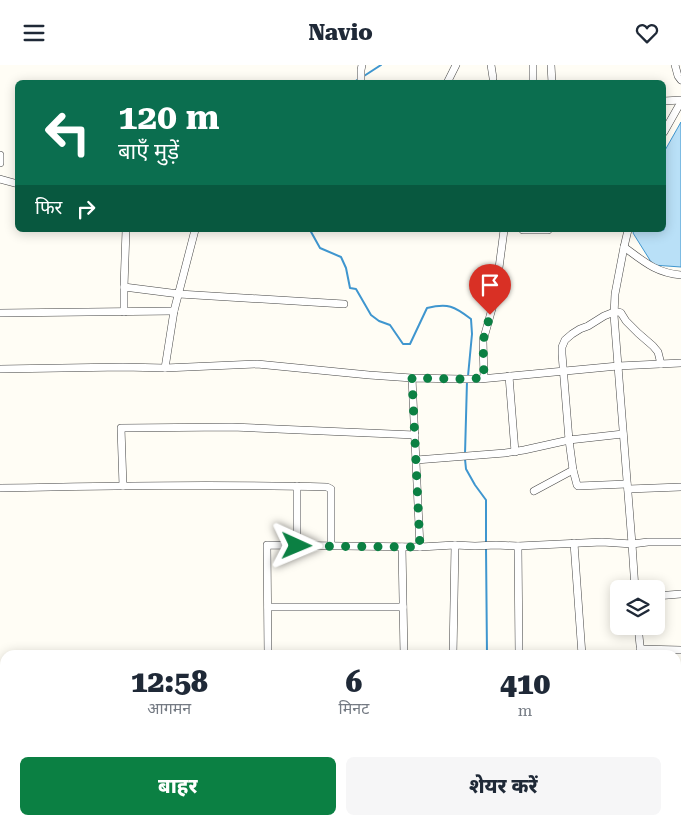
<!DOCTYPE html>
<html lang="hi">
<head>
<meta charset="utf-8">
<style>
	:root { --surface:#fff; --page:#f6f6f7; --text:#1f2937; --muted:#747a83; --accent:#0b8043 }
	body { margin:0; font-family:"Roboto Serif","Noto Sans Devanagari",serif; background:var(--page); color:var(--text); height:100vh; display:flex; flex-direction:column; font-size:19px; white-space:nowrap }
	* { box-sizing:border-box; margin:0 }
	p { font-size:16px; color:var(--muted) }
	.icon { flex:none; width:28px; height:28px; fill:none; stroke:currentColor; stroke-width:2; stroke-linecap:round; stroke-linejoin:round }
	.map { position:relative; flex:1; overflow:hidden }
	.side { position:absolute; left:0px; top:585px; width:681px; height:175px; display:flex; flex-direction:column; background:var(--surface); border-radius:15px 15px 0 0; box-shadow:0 2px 12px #0003 }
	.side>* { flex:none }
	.guide { position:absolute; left:15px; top:15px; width:651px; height:152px; border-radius:8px; box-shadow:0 2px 12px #0003; background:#0b6e4f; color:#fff; overflow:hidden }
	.buttons { position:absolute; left:610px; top:515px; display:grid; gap:10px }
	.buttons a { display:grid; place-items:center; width:55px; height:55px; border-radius:8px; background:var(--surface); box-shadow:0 2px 12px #0003; font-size:25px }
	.pin { position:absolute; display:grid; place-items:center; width:42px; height:42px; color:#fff; margin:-51px -21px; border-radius:50% 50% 50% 0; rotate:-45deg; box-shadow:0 0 5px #0007 }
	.pin .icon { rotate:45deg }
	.me { position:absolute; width:55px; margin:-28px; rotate:91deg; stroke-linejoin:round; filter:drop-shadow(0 0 4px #0008) }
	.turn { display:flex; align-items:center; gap:18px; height:105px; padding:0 20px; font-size:22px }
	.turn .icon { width:65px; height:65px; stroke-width:2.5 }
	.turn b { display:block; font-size:35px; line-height:42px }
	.then { display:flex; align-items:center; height:48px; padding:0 20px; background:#0003; gap:10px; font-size:19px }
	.eta { display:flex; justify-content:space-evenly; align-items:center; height:85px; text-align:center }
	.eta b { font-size:30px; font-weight:800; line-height:35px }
	.action { display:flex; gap:10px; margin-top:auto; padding:10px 20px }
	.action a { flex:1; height:58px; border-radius:8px; background:var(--accent); color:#fff; font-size:20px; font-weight:800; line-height:58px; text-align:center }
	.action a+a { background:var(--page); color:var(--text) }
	header { display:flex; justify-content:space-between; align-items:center; height:65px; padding:0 20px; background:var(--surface); font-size:22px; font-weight:800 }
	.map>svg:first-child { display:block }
	.water { fill:#b9e0f7; stroke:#3f96cf }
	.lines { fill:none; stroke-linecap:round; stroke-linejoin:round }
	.stream { stroke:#3f96cf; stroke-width:2 }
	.minor-casing { stroke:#444; stroke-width:8 }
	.minor { stroke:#fff; stroke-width:7 }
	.route { stroke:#0b8043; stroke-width:9; stroke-dasharray:0 16.2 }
</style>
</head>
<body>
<header><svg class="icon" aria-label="menu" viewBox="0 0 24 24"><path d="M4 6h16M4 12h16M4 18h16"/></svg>Navio<svg class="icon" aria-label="heart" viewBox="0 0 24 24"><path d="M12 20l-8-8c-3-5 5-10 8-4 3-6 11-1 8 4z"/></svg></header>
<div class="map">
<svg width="681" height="760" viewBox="0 0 681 760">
	<rect width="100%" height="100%" fill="#fffdf5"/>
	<polygon class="water" points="681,57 681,202 653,200 633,168 634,165 664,165 664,87"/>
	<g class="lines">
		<g class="stream">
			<polyline points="364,11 381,0"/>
			<polyline points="353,18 360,13"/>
			<path d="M 310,165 L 320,183 L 341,192 L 346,203 L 350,223 L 356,224 L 371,250 L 379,256 L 390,260 L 403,279 L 410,279 L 427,243 C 448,238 454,241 471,254 L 472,269 L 468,311"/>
			<polyline points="465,389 467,316"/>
			<polyline points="465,394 466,404 475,420 486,435 486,478"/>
			<polyline points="486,482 487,590"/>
			<polyline points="470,760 471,755"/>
		</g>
		<defs>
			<g id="minor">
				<polyline points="491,0 493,13"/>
				<polyline points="533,0 533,18"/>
				<polyline points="551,0 552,18"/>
				<polyline points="675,0 678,11 681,15"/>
				<polyline points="361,18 361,5 362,0"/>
				<polyline points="447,18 456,0"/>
				<polyline points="664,36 681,35"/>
				<polyline points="664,67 681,37"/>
				<polyline points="0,90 0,98"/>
				<polyline points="0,114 18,119"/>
				<polyline points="523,165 548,165"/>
				<path d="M 628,165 L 624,182 C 643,196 656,208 681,210"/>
				<polyline points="624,182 615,229 614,250 632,479 635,524"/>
				<polyline points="124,222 179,229 344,239"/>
				<polyline points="124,247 124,222 126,165"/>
				<polyline points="0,248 174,246"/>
				<polyline points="165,303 174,246 195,165"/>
				<polyline points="0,304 123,302 165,303 257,299 369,310 412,313"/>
				<polyline points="509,311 515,387"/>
				<polyline points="484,313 483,276 495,233 504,165"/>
				<polyline points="623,369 569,375 562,289 562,282 565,275 572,269 580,264 588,261 604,251 614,247 619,247 621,248 626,256 638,268 653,281 658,287 661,299"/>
				<polyline points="416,395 505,388 524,385 569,375 573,405 577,420 578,421 627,419"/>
				<polyline points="123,421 121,363 232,362 415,370"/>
				<path d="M 0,423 C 109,421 218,419 327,422 L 331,424 L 331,481"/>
				<polyline points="628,424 681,422"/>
				<polyline points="534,426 573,405"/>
				<polyline points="574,478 582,590"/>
				<polyline points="455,480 420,482 412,313 461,314 480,314 618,301 681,298"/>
				<polyline points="297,481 297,421"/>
				<polyline points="518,481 519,590"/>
				<polyline points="402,482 404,590"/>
				<polyline points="656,531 681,529"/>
				<polyline points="268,542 403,542"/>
				<polyline points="638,561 641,590"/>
				<polyline points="640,584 681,585"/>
				<polyline points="268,590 267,480 420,482"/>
				<polyline points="453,590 455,480 475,481 496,480 518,481 602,477 632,479 648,477 681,477"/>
				<polyline points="676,726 681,726"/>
				<polyline points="267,755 267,760"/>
				<polyline points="538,755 539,760"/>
				<polyline points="657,755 658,760"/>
				<polyline points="450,760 452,755"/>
			</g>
		</defs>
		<use href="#minor" class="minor-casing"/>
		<use href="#minor" class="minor"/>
	</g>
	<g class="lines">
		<polyline class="route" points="297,481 420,482 412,313 461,314 484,313 483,276 490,250"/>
	</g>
</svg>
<div class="buttons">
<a><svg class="icon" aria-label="layers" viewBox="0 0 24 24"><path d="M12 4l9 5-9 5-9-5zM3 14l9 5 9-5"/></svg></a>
</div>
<div class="pin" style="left:490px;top:250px;background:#d93025"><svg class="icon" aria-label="arrive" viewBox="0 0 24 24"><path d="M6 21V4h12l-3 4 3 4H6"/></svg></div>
<svg class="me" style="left:297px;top:481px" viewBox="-20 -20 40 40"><path d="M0-17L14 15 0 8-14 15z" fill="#0b8043" stroke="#fff" stroke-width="4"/></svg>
<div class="guide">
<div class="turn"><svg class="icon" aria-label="left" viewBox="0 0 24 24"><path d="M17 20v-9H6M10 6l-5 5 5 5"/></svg><div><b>120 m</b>बाएँ मुड़ें</div></div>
<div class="then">फिर<svg class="icon" aria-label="right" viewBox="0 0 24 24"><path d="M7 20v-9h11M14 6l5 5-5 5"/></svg></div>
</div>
<section class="side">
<div class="eta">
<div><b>12:58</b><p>आगमन</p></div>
<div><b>6</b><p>मिनट</p></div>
<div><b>410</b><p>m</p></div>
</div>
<div class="action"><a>बाहर</a><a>शेयर करें</a></div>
</section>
</div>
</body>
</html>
